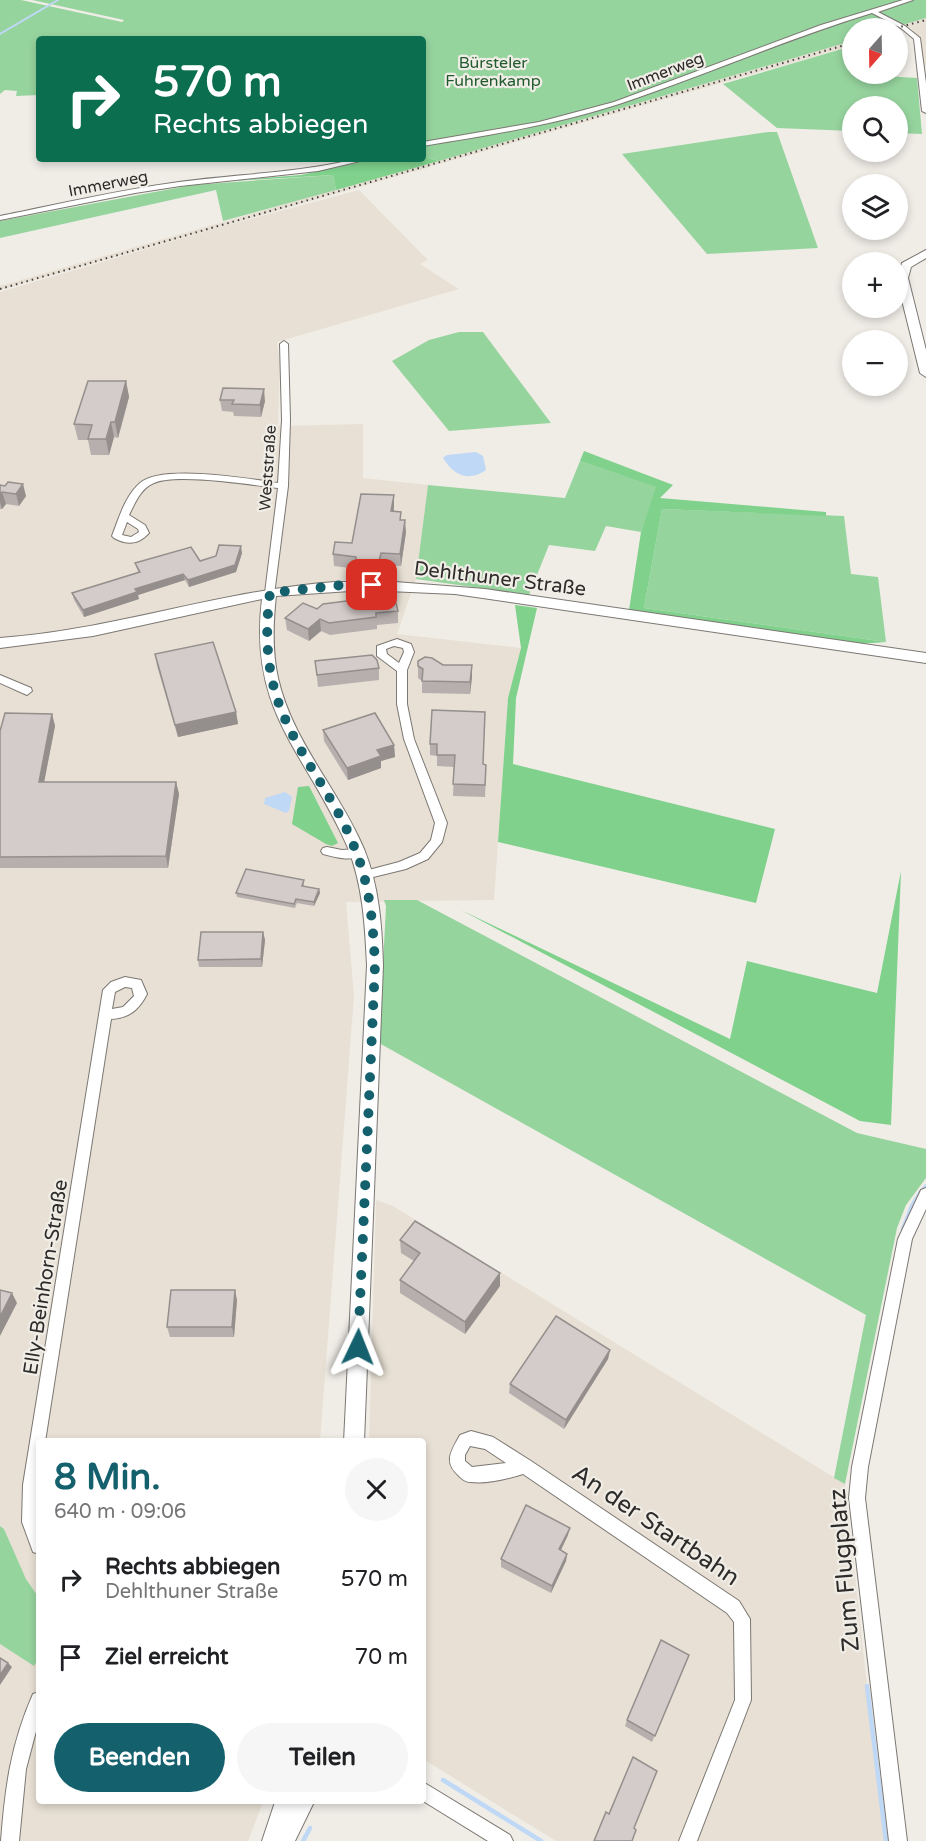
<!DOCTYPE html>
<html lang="de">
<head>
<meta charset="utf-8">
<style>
	:root { --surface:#fff; --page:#f6f6f6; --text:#202124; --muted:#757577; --accent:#14606d }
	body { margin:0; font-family:"Varela Round",sans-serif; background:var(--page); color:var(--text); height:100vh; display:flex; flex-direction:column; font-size:22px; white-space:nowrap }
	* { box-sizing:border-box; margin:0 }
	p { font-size:20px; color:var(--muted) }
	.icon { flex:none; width:33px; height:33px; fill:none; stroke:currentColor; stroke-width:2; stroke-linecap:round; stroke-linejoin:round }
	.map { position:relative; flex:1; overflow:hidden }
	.side { position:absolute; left:36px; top:1438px; width:390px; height:366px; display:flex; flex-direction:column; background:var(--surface); border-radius:6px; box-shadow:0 3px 9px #0003 }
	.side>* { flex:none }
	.guide { position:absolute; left:36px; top:36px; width:390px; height:126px; border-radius:6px; box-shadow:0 3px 9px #0003; background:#0b6e4f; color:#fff; overflow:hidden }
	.needle { width:39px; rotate:200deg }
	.buttons { position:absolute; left:842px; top:18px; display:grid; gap:12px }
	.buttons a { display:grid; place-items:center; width:66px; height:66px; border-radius:50%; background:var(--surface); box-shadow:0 3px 9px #0003; font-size:30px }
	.pin { position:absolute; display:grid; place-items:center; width:51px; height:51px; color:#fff; margin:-26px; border-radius:12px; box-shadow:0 3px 9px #0006 }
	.me { position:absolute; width:66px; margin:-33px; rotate:2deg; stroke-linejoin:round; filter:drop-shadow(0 0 4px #0008) }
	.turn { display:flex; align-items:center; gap:21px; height:126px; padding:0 18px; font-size:27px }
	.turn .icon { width:78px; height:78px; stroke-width:2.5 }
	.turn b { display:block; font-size:42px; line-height:51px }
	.round { display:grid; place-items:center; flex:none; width:63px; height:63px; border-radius:32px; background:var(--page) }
	.headline { display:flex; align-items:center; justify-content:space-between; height:102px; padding:0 18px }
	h1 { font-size:36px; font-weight:700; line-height:45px; color:var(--accent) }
	.button { display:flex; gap:12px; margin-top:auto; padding:12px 18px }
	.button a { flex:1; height:69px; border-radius:36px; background:var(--accent); color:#fff; font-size:24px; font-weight:700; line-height:69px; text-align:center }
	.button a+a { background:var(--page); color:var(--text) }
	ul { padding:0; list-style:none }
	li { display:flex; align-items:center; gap:18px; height:78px; padding:0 18px }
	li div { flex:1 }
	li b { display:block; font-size:22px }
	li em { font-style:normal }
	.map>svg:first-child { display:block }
	.built { fill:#e8e0d4 }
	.green { fill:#96d49e }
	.forest { fill:#7fd18c }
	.water { fill:#bfd8f6 }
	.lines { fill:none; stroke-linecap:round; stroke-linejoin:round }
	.stream-far2 { stroke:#bfd8f6; stroke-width:2 }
	.stream-far1 { stroke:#bfd8f6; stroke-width:4 }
	.stream { stroke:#bfd8f6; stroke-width:4.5 }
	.street-casing { stroke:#7b7772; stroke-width:2 }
	.secondary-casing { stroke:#7b7772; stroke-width:2 }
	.street { fill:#fff; fill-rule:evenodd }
	.secondary { fill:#fff; fill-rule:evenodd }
	.rail { stroke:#42403e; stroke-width:2; stroke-dasharray:1.5 4; stroke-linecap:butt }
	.wall { fill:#b6afae }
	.shaded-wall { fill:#948f8d }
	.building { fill:#d4ccca; stroke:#948f8d; stroke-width:1.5 }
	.route { stroke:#14606d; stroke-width:10; stroke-dasharray:0 18 }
	.labels { text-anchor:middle; stroke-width:4.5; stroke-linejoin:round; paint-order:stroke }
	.far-park-label { font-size:16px; fill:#215a2d; stroke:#f0ede7 }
	.far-street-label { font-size:16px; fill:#2e2c2a; stroke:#f0ede7 }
	.street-label { font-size:20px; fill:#2e2c2a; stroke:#f0ede7 }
	.near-street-label { font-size:24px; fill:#2e2c2a; stroke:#f0ede7 }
</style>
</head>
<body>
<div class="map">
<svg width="926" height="1841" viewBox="0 0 926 1841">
	<rect width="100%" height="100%" fill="#f0ede7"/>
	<g class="built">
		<polygon points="926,18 926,66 923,66 919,38 911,28 897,30 892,28"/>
		<polygon points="852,41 852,45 840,49 0,290 0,286"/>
		<polygon points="359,190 428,260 420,264 459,289 277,342 280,363 278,426 363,424 363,478 428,485 416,579 397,634 521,648 508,698 494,900 346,902 354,996 320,1441 39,1442 39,1598 26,1579 4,1529 0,1526 0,292 217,228"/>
		<polygon points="376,1200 393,1206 845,1484 884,1841 556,1841 423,1759 423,1442 369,1442"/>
		<polygon points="0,1644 34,1665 39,1657 39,1802 263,1802 248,1841 0,1841"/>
	</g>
	<g class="green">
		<polygon points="0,0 21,0 122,22 124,20 32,0 926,0 926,18 892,28 852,28 852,41 439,161 423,157 423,39 39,39 39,95 16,96 17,91 5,90 0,94"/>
		<polygon points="852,46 852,74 883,74 884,76 917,78 922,134 897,133 897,106 852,106 852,131 777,128 723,84"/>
		<polygon points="768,132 777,132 818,248 707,254 622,154"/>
		<polygon points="333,175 336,190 223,221 216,190 0,238 0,221 192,185"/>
		<polygon points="459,332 483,332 551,423 449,431 392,361 429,340"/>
		<polygon points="580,461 657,487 641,532 606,526 595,551 549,545 529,595 416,579 428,485 565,498"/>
		<polygon points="662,509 844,516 851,574 878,577 886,642 644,608"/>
		<polygon points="384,900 417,900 857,1133 926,1149 926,1178 906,1205 897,1228 845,1484 834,1478 866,1315 379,1043 386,906"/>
		<polygon points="0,1526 4,1529 26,1579 39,1598 39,1657 34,1666 0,1644"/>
	</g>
	<g class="forest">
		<polygon points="423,157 439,161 336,190 333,175 215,182 301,175 374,159 423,159"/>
		<polygon points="584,451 673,485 660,498 826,512 826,516 662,509 644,608 886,642 858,644 629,610 641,532 656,487 580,461"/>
		<polygon points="515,605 537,608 516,698 513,764 775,829 756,903 498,842 508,698 521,648"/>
		<polygon points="309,786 338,843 332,846 326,844 292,824 298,787"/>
		<polygon points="901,871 891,1125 860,1121 461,910 730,1039 747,961 877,993"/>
	</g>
	<g class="water">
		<path d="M 476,452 L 483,456 L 486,470 C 469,482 454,476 443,458 L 447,455 Z"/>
		<polygon points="285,792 292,797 289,811 286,813 264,804 265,798"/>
	</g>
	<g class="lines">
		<polyline class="stream-far2" points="0,34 58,0"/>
		<polyline class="stream-far1" points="920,1193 926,1186"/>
		<g class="stream">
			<polyline points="903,1229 912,1206 921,1192"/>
			<polyline points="867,1686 886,1841"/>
			<polyline points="443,1780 541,1841"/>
			<polyline points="303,1841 310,1828"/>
		</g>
		<defs>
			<g id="street">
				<path d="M 903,0 L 913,0 L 878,12 L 905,26 L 920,38 L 926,83 L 926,113 L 922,111 L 914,39 L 901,28 L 872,13 C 786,39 704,76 619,104 C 555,125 489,135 423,146 L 423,142 L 539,122 L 614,102 L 821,25 Z"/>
				<path d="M 356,159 L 369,159 L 318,171 L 180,186 L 135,193 L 0,220 L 0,216 C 60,204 119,190 179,182 C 238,174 298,173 356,159 Z"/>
				<path d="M 284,341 L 288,344 L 290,420 L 288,486 L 274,595 L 270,596 L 265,593 L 278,488 C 252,485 176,473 154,483 C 141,488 135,503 129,515 L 145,525 L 149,533 C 138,545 127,545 114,538 L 112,536 C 119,518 125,496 140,483 C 162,464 250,479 278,483 L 282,420 L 280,344 ZM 127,522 L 138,529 L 139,532 L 131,537 L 122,535 Z"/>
				<path d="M 397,639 L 411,644 L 414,652 L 407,670 L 407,704 L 414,739 L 447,823 L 442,842 L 428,859 L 406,869 L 365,879 L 361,878 L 359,875 L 361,872 L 399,862 L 420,853 L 431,840 L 435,823 L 404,739 L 397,704 L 397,671 L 377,656 L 377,646 ZM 394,646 L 403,648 L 404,652 L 399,663 L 387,654 L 386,649 Z"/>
				<polygon points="0,675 31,688 32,691 27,695 0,683"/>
				<path d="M 327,847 L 342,850 L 357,849 L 363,853 C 354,863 335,857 323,854 L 321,851 L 323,848 Z"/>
				<path d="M 125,977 L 141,980 L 147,994 C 139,1010 129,1018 111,1019 L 45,1442 L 39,1442 L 39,1554 L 33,1552 L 22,1522 L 23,1485 L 103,990 L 111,982 ZM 125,987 L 132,988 L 134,996 L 123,1007 L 112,1009 L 115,992 Z"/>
				<polygon points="926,1188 926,1209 912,1239 868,1467 865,1498 907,1841 889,1841 849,1498 852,1467 898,1239 921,1190"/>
				<path d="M 471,1431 L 493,1437 L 531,1461 L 739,1601 L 750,1619 L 751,1700 L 697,1841 L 679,1841 L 735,1700 L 734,1622 L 727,1613 L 523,1474 C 507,1479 487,1484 471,1482 C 466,1482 463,1480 459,1476 C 443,1462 451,1451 460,1435 ZM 470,1446 L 485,1449 L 506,1463 L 472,1467 L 465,1461 L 465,1455 Z"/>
				<path d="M 39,1692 L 39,1720 L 26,1769 L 19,1841 L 1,1841 C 5,1787 11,1744 33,1694 Z"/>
				<polygon points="423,1782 510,1835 513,1841 488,1841 423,1801"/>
			</g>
			<g id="secondary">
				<polygon points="926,250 926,258 911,267 908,278 926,350 926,377 920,373 897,280 902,263"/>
				<path d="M 335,582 L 395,582 L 485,589 L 926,653 L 926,663 L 455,594 L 365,590 L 276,596 C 273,623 272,651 278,678 C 292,741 339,790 364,849 C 379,886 382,925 383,965 L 364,1442 L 344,1442 L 367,965 C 365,925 363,886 348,848 C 307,753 248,714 262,599 L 93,636 L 0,648 L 0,638 C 114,630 221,590 335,582 Z"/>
				<polygon points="275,1802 314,1802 295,1841 262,1841"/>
			</g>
		</defs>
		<use href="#street" class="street-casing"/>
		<use href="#secondary" class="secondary-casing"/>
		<use href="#street" class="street"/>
		<use href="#secondary" class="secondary"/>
		<g class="rail">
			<polyline points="896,28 926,20"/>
			<polyline points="0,289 852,43"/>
		</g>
	</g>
	<g class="wall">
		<polygon points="126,381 129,397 118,438 114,437 109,455 91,455 88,440 78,440 74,424"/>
		<polygon points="220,400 265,401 261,417 234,416 233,412 222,411"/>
		<polygon points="0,485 5,486 26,496 19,506 6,504 2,509 0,509"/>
		<polygon points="394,495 394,512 401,512 401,520 406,532 401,566 381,565 379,573 373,572 371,578 364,577 357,571 357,569 334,566 333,554 352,543"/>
		<polygon points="242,553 236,572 189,587 185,580 138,595 139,599 84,617 74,600 72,593 138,572 135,563 200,561"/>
		<polygon points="317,609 398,611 398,623 377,625 377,629 330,635 321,631 309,641 287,630 285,618"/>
		<polygon points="155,654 236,712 238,724 178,737 157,666"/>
		<polygon points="315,661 379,668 379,680 318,687"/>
		<polygon points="443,665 472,677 470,694 422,693 422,681 418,678 418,666"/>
		<polygon points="432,710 483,764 486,776 485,797 453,796 454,767 437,766 437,756 430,755 430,744"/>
		<polygon points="52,714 55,726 44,782 176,782 179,794 168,868 0,868 0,731"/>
		<polygon points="323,730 394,745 395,757 381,761 381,768 348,780 324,741"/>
		<polygon points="304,880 304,886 319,889 320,893 314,906 297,903 295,908 237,897 236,893"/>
		<polygon points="263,932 265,940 262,967 199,967 198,960"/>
		<polygon points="400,1240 500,1273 500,1286 465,1334 400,1293 400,1280 414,1261 401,1253"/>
		<polygon points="237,1300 234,1337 170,1337 167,1327"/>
		<polygon points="610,1350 608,1359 564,1429 509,1393 510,1384"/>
		<polygon points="568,1535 561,1550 567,1554 566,1561 551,1593 501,1567 501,1559"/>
		<polygon points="689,1655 652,1742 625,1726 627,1720"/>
	</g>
	<g class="shaded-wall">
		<polygon points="126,381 129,397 118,438 115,422"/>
		<polygon points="264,389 265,401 261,417 260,405"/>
		<polygon points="111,422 114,437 109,455 106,439"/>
		<polygon points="23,484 26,496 19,506 16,494"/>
		<polygon points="2,492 6,504 2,509 0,502 0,495"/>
		<polygon points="394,495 394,507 392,523 391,511"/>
		<polygon points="405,520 406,532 401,566 400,554"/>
		<polygon points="241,546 242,553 236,572 189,587 188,580"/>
		<polygon points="381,553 381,565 379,573 379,561"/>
		<polygon points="372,560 373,572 371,578 371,566"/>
		<polygon points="183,574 185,580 138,595 139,599 84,617 83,610 135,589"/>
		<polygon points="320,619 321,631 309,641 308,629"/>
		<polygon points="472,665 472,677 470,694 470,682"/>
		<polygon points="236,712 238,724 178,737 175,725"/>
		<polygon points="52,714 55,726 42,793 39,782"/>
		<polygon points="394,745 395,757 381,761 381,768 348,780 347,768 377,750"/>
		<polygon points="176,782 179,794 168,868 166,856"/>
		<polygon points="319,889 320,893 314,906 314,902"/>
		<polygon points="263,932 265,940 262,967 261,959"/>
		<polygon points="500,1273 500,1286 465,1334 465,1322"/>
		<polygon points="235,1290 237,1300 234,1337 232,1327"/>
		<polygon points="12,1293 17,1303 0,1336 0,1317"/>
		<polygon points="610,1350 608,1359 564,1429 566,1420"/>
		<polygon points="570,1528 568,1535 558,1556 559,1549"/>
		<polygon points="567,1554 566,1561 551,1593 552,1586"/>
		<polygon points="8,1663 12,1667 0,1685 0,1675"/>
	</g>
	<g class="building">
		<polygon points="88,381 126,381 115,422 111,422 106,439 88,439 92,425 74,424"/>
		<polygon points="223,388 264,389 260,405 232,404 234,400 220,400"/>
		<polygon points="8,482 23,484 16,494 2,492 0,495 0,485 5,486"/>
		<polygon points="361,494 394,495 391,511 401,512 400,520 405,520 400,554 381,553 379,561 372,560 371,566 363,565 356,559 356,557 333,554 335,542 352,543"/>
		<polygon points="219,545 241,546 235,565 188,580 183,574 135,589 137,592 83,610 72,593 140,572 135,563 191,547 200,561 216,556"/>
		<polygon points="394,595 398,611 376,613 376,617 329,623 320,619 308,629 285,618 303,603 317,609 323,604"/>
		<polygon points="213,642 236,712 175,725 155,654"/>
		<polygon points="372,655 377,660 379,668 317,675 315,661"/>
		<polygon points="425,657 432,658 443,665 472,665 470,682 422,681 423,669 418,666 418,661"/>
		<polygon points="432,710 485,712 483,764 486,765 485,785 453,784 455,755 437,755 437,744 430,744"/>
		<polygon points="5,713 52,714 39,782 176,782 166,856 0,857 0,731"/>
		<polygon points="375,713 394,745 377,750 381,756 347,768 323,730"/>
		<polygon points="246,869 304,880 302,886 319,889 314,902 296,899 294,904 236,893"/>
		<polygon points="201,932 263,932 261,959 198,960"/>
		<polygon points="415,1221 500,1273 465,1322 400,1280 420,1253 400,1240"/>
		<polygon points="0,1290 12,1293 0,1317"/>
		<polygon points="171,1290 235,1290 232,1327 167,1327"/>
		<polygon points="556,1316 610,1350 566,1420 510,1384"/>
		<polygon points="526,1505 570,1528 559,1549 567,1554 552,1586 501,1559"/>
		<polygon points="661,1640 689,1655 655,1736 627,1720"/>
		<polygon points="0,1658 8,1663 0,1675"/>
		<polygon points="633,1757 657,1771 634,1828 636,1830 632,1841 594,1841 606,1812 609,1814"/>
	</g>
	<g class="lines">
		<path class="route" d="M 358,1347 L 375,965 C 373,923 370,883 353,844 C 336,801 306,765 287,723 C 267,682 264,638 270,593 L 342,585 L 372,585"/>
	</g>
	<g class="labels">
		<g class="far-park-label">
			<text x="493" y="68">Bürsteler<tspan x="493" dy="18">Fuhrenkamp</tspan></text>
		</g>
		<g class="far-street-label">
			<text transform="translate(665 71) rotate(-21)" y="6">Immerweg</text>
			<text transform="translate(108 183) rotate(-11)" y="6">Immerweg</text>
			<text transform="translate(267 468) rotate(-86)" y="6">Weststraße</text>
		</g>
		<g class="street-label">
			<text transform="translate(500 578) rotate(7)" y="7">Dehlthuner Straße</text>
			<text transform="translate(45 1277) rotate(-81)" y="7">Elly-Beinhorn-Straße</text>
		</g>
		<g class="near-street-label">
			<text transform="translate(656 1525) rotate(34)" y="8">An der Startbahn</text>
			<text transform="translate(844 1570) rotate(-95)" y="8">Zum Flugplatz</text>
		</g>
	</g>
</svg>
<div class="buttons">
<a><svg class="needle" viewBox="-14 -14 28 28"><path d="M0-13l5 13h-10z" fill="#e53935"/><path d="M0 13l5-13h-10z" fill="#757577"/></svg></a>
<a><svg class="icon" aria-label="search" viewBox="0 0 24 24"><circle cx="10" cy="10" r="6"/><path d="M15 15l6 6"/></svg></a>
<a><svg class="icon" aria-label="layers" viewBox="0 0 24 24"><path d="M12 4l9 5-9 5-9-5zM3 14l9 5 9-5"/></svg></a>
<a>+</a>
<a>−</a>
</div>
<div class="pin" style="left:372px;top:585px;background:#d93025"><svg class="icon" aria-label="arrive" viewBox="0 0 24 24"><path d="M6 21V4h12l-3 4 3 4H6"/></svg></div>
<svg class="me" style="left:358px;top:1347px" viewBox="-20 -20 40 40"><path d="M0-17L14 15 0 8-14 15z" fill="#14606d" stroke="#fff" stroke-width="4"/></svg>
<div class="guide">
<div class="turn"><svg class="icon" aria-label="right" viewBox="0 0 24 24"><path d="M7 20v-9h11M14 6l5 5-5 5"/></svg><div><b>570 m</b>Rechts abbiegen</div></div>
</div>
<section class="side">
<div class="headline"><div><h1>8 Min.</h1><p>640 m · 09:06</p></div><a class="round"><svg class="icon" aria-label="close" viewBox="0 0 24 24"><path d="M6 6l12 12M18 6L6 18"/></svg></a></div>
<ul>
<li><svg class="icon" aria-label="right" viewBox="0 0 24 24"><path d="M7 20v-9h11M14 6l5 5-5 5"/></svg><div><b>Rechts abbiegen</b><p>Dehlthuner Straße</p></div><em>570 m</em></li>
<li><svg class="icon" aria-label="arrive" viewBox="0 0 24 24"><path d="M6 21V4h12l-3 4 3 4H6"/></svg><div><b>Ziel erreicht</b></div><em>70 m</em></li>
</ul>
<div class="button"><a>Beenden</a><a>Teilen</a></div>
</section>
</div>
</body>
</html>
